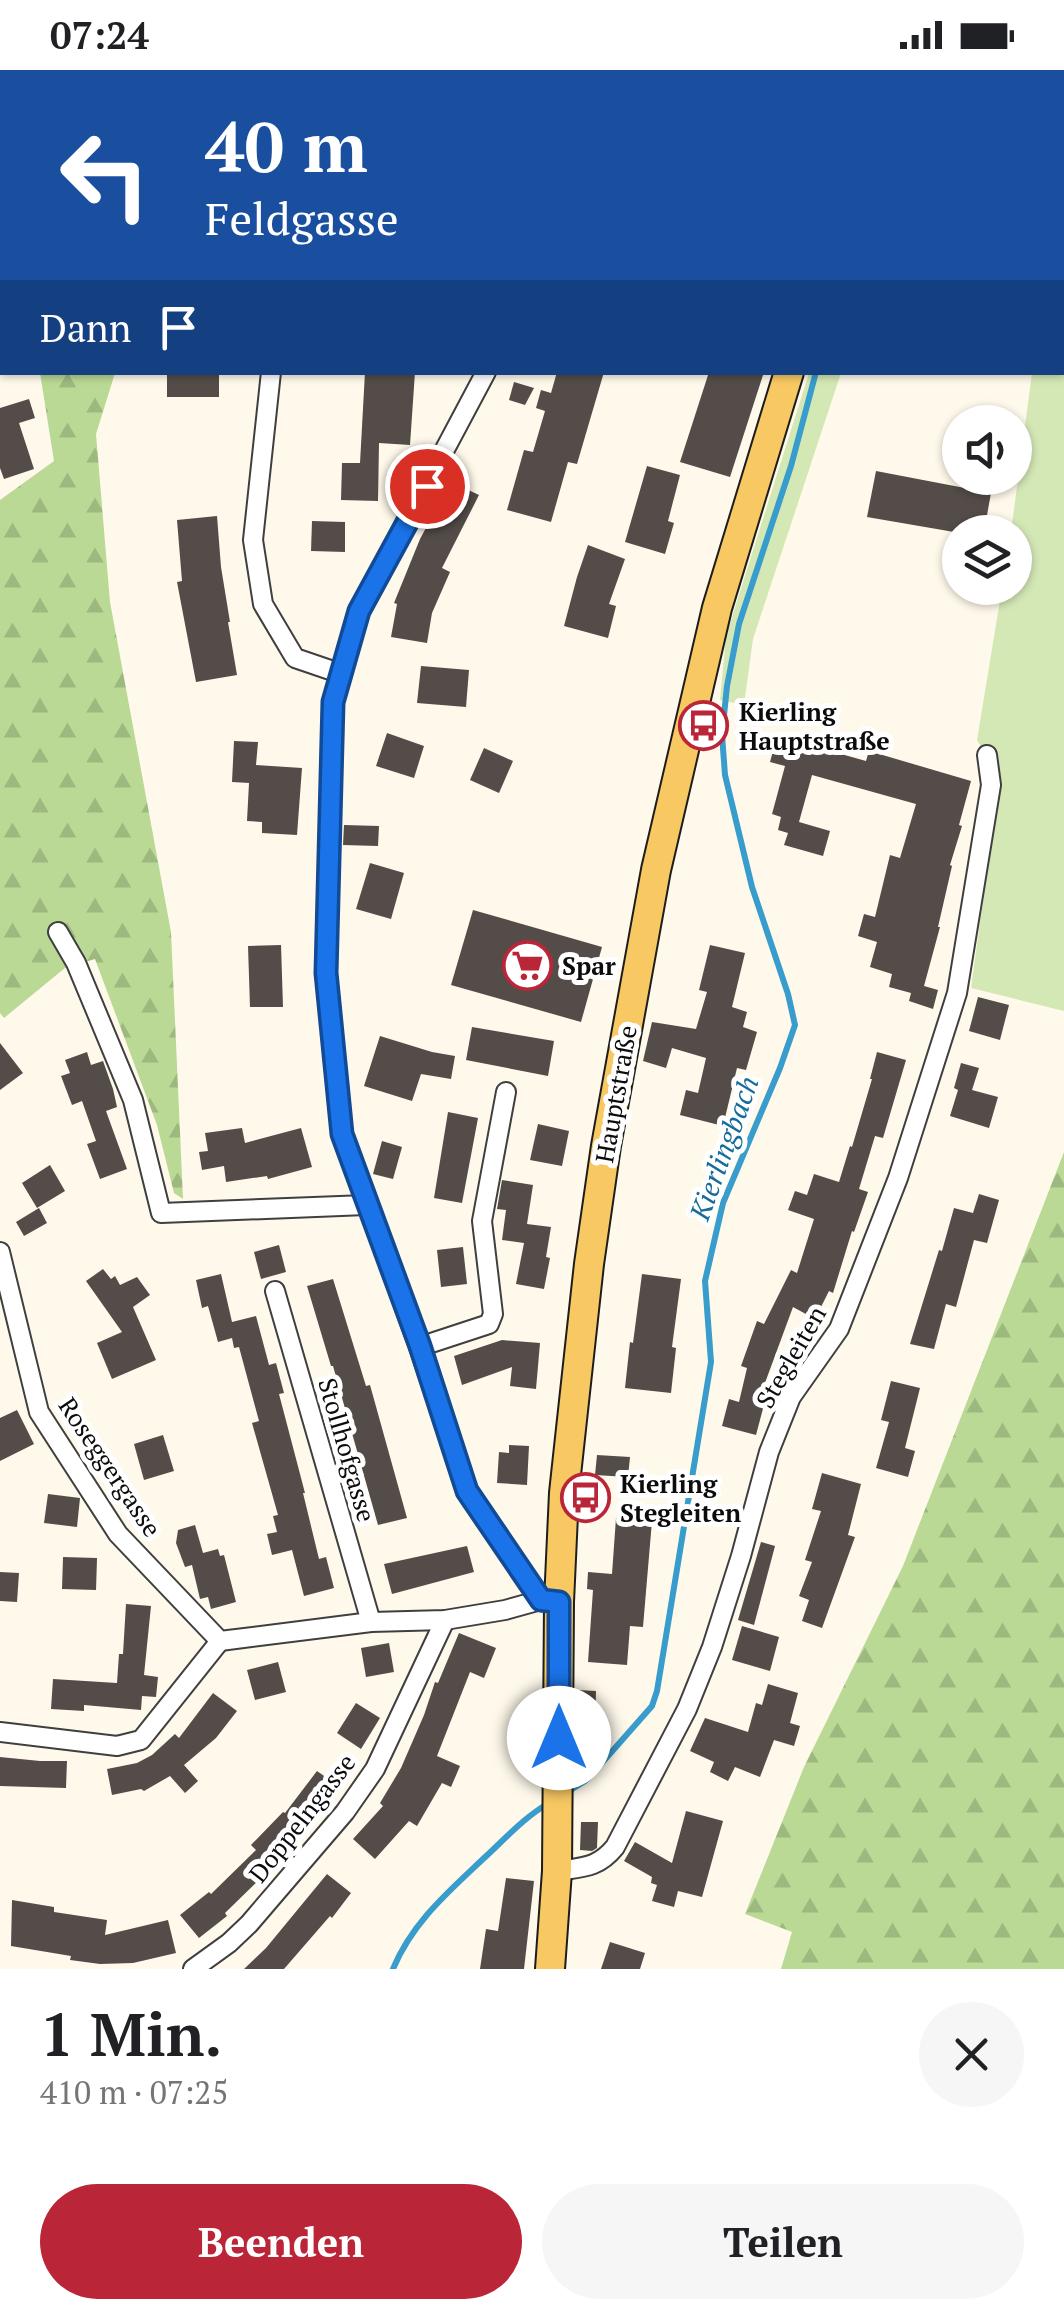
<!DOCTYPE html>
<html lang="de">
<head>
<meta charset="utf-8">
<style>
	:root { --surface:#fff; --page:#f6f6f6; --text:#202124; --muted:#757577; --accent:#bb2538 }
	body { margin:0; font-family:"PT Serif",serif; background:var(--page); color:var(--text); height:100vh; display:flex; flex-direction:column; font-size:38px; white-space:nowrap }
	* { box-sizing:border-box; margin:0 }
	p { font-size:32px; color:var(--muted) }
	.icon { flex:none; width:55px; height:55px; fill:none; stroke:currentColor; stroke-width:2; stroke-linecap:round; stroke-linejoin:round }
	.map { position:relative; height:1899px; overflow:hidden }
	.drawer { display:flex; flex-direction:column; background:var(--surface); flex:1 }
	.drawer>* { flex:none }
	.guide { position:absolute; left:0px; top:0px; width:1065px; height:305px; box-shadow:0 2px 8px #0004; background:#1a4fa0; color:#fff; overflow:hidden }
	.controls { position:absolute; left:942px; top:335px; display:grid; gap:20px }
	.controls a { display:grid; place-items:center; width:90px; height:90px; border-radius:50%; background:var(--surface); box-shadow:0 2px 8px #0004; font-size:50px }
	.pin { position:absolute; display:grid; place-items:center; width:85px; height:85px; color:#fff; margin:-42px; border:5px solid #fff; border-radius:50%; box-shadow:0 2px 10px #0007 }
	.me { position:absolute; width:110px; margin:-55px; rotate:0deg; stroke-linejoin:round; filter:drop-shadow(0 0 8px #0008) }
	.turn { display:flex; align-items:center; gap:35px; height:210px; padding:0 40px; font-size:45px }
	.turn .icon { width:130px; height:130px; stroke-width:2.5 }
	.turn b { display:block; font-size:70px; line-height:85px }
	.then { display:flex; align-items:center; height:95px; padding:0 40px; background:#0003; gap:20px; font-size:38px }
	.round { display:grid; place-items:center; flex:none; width:105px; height:105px; border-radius:52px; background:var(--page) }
	.head { display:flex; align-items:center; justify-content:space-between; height:170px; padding:0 40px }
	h1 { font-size:60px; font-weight:700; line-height:75px }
	.cta { display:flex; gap:20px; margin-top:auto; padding:20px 40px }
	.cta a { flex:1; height:115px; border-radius:60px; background:var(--accent); color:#fff; font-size:40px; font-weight:700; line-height:115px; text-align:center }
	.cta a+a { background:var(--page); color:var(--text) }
	.status { display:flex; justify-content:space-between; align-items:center; height:70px; padding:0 50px; background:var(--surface); direction:ltr }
	.status svg { height:28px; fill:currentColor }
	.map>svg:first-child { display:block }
	.grass { fill:#d4e8b6 }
	.forest { fill:url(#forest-firs) }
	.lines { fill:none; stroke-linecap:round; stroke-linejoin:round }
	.stream { stroke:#389ccc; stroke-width:6 }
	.building { fill:#544c48 }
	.street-casing { stroke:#3f3f3f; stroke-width:22 }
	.primary-casing { stroke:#1d1d1d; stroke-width:32 }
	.street { stroke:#fff; stroke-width:18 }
	.primary { stroke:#f8c862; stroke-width:28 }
	.route-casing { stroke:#114b97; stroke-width:25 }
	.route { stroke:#1a73e8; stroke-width:18 }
	.labels { text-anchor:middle; stroke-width:10; stroke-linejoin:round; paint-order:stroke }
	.poi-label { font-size:25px; font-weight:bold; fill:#0c0c0c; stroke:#fff; text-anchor:start }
	.street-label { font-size:25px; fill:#0c0c0c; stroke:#fff }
	.water-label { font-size:28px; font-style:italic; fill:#176c9c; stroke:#fff }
</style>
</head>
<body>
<div class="status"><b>07:24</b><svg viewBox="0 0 49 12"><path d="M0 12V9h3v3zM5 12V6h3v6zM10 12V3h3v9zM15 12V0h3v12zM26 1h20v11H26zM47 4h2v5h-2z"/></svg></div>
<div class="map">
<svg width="1064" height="1899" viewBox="0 0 1064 1899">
	<defs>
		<pattern id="forest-firs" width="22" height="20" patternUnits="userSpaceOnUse" patternTransform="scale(2.5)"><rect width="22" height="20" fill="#b9d995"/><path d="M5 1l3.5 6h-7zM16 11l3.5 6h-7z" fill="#9eb97f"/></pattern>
	</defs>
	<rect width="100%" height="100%" fill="#fff9eb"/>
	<g class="grass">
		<polygon points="44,0 364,0 359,2 49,2"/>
		<polygon points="1064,148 1064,941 971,918 1000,708 977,670 1002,518 1015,518 1015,462 1011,462 1032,303 1062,302"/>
		<polygon points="809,303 841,303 753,569 744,635 720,630 726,566"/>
	</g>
	<g class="forest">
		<polygon points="40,303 115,303 96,364 110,532 171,862 183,1129 174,1123 157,1055 95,889 65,898 4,948 0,943 0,430 54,391"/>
		<polygon points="1064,1082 1064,1899 781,1899 792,1862 745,1844 804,1697 903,1496"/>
	</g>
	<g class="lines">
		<g class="stream">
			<polyline points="930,2 931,0"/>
			<polyline points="564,1724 585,1711 593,1703 652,1636 657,1621 711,1292 705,1211 723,1133 780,998 795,955 788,924 752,817 725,705 722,665 727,616 739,554 791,396 816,302"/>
			<path d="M 393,1899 C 412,1853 447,1823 483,1789 C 505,1769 523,1748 549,1733"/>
		</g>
	</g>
	<g class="building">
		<rect x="167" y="302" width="52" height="25"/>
		<polygon points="365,302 415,302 410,375 379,373 378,431 341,430 342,393 360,393"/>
		<polygon points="557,302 604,302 577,394 568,392 551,452 507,440 524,380 533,382 545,341 536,338 541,320 551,323"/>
		<polygon points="709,302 764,302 730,407 680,392"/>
		<polygon points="514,312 534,318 525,335 509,330"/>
		<polygon points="29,329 35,348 19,353 34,399 4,409 0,398 0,338"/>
		<polygon points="647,396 680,405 668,451 674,453 665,484 625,472"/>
		<polygon points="876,401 991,423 984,462 954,462 867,447"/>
		<polygon points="462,417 479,425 442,498 450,502 432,543 427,573 391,567 397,534 394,533 420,469 434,443 446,449"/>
		<polygon points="217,446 221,497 230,552 228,552 237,605 196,612 177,512 182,511 177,450"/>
		<polygon points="312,451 345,452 345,482 311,481"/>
		<polygon points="588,475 625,489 609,534 616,536 608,568 564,556 577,507"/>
		<polygon points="421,596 469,600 466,637 417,633"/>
		<polygon points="387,663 424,676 414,708 376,696"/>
		<polygon points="777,666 866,691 869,681 971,711 959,755 962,756 950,795 952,796 938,857 940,857 924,916 938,920 933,939 909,931 911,923 889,917 892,904 870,897 877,872 858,866 864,844 875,847 890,785 900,788 916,734 812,705 799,752 830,761 823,786 784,775 788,763 778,760 781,747 772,744 785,696 770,692"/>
		<polygon points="234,671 258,672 256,695 302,698 297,765 262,763 262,752 247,751 249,713 232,712"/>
		<polygon points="484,678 513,691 499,723 470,710"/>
		<polygon points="344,755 379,756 378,776 343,775"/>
		<polygon points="370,793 404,803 391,849 356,839"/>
		<polygon points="473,840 602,877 581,952 451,915"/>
		<polygon points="281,875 283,937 250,937 248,876"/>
		<polygon points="710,875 745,883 732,937 747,942 743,957 757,962 746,1000 737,998 723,1056 680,1045 686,1020 698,1023 706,988 672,978 666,998 643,991 652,952 696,959 707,922 699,920"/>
		<polygon points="978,927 1009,935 1000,970 969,961"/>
		<polygon points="472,957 554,971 548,1006 466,990"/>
		<polygon points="380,966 432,982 455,986 451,1009 421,1004 412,1031 364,1016"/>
		<polygon points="0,973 23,1003 0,1020"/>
		<polygon points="87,982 91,995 103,991 113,1019 117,1037 106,1041 127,1099 100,1109 87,1074 96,1071 82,1031 72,1035 61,1006 70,1003 65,990"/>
		<polygon points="877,982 906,990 883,1068 875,1066 859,1119 868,1122 854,1162 852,1161 833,1223 829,1221 815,1249 793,1237 759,1329 765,1331 756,1365 722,1356 729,1329 739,1332 747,1298 741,1296 757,1251 764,1254 791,1200 797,1203 814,1149 788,1140 795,1121 807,1125 814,1104 839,1112 850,1076 852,1077 872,1009 870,1009"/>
		<polygon points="961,993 979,998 972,1020 998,1027 989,1058 950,1046 958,1020 954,1018"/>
		<polygon points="448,1042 478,1048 462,1133 434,1128"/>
		<polygon points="538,1054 569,1061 562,1096 530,1090"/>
		<polygon points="242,1058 245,1073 301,1058 312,1097 268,1109 267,1106 226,1112 224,1096 202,1100 199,1082 208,1081 205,1063"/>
		<polygon points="382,1071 402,1077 393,1109 373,1104"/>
		<polygon points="50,1095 65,1121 37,1138 22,1113"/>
		<polygon points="502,1110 533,1115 527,1154 551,1157 546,1187 550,1188 544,1219 516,1214 524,1173 502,1170 506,1140 497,1139"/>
		<polygon points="979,1124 999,1130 987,1173 974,1170 956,1237 946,1234 934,1279 910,1274 939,1180 942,1181 954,1138 973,1143"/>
		<polygon points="39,1138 47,1153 24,1166 16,1152"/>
		<polygon points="279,1175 286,1202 261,1209 254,1182"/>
		<polygon points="463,1177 467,1214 441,1217 437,1180"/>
		<polygon points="103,1199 111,1209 115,1206 120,1215 137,1207 150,1225 133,1237 156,1290 112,1309 97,1273 122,1262 86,1211"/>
		<polygon points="221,1204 232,1252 256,1246 269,1295 276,1293 284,1323 279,1324 305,1423 303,1423 319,1489 326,1487 334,1518 304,1526 292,1480 272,1485 267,1464 277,1462 273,1446 278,1445 252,1353 259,1351 239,1277 234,1278 232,1268 218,1272 208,1236 202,1238 196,1210"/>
		<polygon points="642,1204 681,1209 672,1277 676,1278 671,1323 625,1318 630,1272 633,1273"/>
		<polygon points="333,1209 366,1316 370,1315 407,1448 378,1455 333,1296 331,1296 307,1216"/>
		<polygon points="502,1270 540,1273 536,1319 510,1316 512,1297 462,1315 454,1286"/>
		<polygon points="891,1311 920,1318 905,1378 915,1381 908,1407 876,1398 889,1352 881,1350"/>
		<polygon points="17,1340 34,1374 0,1391 0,1348"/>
		<polygon points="163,1365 174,1401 144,1410 134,1374"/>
		<polygon points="509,1375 529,1376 527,1415 497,1413 499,1382 509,1383"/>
		<polygon points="597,1385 630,1387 628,1407 595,1405"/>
		<polygon points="822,1403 861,1414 848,1465 855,1467 822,1558 802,1551 809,1530 799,1526 812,1492 805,1490 821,1441 812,1439"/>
		<polygon points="48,1424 80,1428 77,1457 44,1453"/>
		<polygon points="616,1448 652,1451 643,1557 630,1556 627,1595 588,1592 593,1520 587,1519 588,1502 612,1504"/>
		<polygon points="195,1455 203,1483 218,1479 220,1486 224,1485 236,1532 211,1539 208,1527 200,1529 192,1495 185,1497 176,1473 178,1460"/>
		<polygon points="761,1472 775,1476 754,1555 738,1550"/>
		<polygon points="467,1476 474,1502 392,1524 384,1494"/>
		<polygon points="63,1487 97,1488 96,1520 62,1519"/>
		<polygon points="0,1502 19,1503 17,1532 0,1531"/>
		<polygon points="126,1534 151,1536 144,1605 158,1607 156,1627 142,1626 141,1640 84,1635 84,1641 51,1639 53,1609 117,1613 119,1584 123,1584"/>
		<polygon points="742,1556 779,1567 770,1601 732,1590"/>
		<polygon points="459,1563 496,1578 484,1608 470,1602 437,1686 460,1696 451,1717 442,1713 417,1756 409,1751 375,1789 353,1769 383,1736 380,1733 401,1698 424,1645 435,1612 438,1613"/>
		<polygon points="389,1573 394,1602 366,1607 361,1578"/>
		<polygon points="278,1592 286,1622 255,1630 247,1600"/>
		<polygon points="768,1614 798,1623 790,1653 800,1656 794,1676 774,1670 760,1707 735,1697 728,1711 710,1702 714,1692 690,1681 705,1648 748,1662 756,1633 762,1635"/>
		<polygon points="577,1620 596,1621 595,1654 602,1654 601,1673 593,1680 575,1680"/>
		<polygon points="213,1623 237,1641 216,1668 184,1695 198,1711 185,1723 170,1706 144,1721 141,1719 112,1725 107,1699 137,1693 152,1685 175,1664 179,1668"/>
		<polygon points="356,1633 380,1648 361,1679 337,1663"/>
		<polygon points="0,1687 40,1691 67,1691 66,1718 0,1716"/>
		<polygon points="317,1701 337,1715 300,1764 265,1801 266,1803 225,1843 227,1846 199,1868 180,1845 209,1822 211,1824 256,1780 251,1775 283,1742 285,1743"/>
		<polygon points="686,1741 723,1751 702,1827 678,1821 674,1837 652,1831 657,1815 651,1813 652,1807 624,1791 635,1772 672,1793"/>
		<polygon points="581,1752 598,1752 597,1778 592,1781 580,1780"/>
		<polygon points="327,1804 351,1823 332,1848 330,1846 284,1899 244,1899 266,1878"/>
		<polygon points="506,1808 534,1811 524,1899 480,1899 486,1859 498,1861"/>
		<polygon points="12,1830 54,1837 54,1842 107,1850 105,1865 168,1850 176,1883 133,1893 100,1894 70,1890 71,1886 11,1876"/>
		<polygon points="610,1872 645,1883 640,1899 601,1899"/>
	</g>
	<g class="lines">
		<defs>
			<g id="street">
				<polyline points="519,2 520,0"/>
				<polyline points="271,302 253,470 263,534 295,588 339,603"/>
				<polyline points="486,302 359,541 333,632 326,903 342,1064 419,1277 467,1421 541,1530"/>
				<polyline points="58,862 76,893 133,1030 161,1143 366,1135"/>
				<polyline points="0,1182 39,1342 118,1464 220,1571 371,1552 445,1550 505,1540 541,1530 548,1531"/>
				<polyline points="275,1221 371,1552"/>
				<polyline points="419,1277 489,1254 493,1244 482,1151 506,1022"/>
				<polyline points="0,1662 117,1676 141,1670 220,1571"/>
				<path d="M 557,1801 C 583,1797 598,1798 615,1777 L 687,1639 L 712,1577 L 741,1486 L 769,1382 L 791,1327 L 839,1259 L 898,1108 L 957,923 L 991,715 L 987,685"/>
				<polyline points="193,1899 229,1873 249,1854 345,1742 375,1699 445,1550"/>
			</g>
			<g id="primary">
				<polyline points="902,2 903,0"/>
				<polyline points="550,1899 557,1801 559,1532 564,1423 589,1194 606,1076 656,800 717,538 789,302"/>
			</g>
		</defs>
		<use href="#street" class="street-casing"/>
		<use href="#primary" class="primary-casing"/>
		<use href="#street" class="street"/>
		<use href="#primary" class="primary"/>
	</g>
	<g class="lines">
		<defs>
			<polyline id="route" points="427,416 359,541 333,632 326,903 342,1064 420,1276 467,1421 541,1530 559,1532 559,1668"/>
		</defs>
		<use href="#route" class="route-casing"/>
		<use href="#route" class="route"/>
	</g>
	<defs>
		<symbol id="bus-ring" viewBox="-11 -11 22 22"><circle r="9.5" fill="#fff" stroke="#bb2538" stroke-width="1.5"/><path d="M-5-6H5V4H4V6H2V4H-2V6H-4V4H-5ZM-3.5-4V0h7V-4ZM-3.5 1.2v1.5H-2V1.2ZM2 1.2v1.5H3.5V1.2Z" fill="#bb2538"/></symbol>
		<symbol id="supermarket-ring" viewBox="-11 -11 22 22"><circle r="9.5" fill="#fff" stroke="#bb2538" stroke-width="1.5"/><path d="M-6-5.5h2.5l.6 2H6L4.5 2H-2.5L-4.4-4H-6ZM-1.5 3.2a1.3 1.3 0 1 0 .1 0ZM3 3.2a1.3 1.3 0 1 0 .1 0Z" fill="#bb2538"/></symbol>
	</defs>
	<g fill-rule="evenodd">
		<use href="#bus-ring" x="676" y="628" width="55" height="55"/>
		<use href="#supermarket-ring" x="500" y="868" width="55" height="55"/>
		<use href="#bus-ring" x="558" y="1400" width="55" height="55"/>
	</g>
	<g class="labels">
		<g class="poi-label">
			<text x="739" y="651">Kierling<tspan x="739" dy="29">Hauptstraße</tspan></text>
			<text x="562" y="905">Spar</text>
			<text x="620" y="1423">Kierling<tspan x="620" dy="29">Stegleiten</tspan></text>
		</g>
		<g class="street-label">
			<text transform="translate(616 1024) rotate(-80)" y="9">Hauptstraße</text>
			<text transform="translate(791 1287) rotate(-60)" y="9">Stegleiten</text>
			<text transform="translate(347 1380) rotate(74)" y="9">Stollhofgasse</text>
			<text transform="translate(110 1397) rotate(56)" y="9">Roseggergasse</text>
			<text transform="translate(302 1748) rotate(-52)" y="9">Doppelngasse</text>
		</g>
		<g class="water-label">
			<text transform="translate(724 1078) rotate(-70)" y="10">Kierlingbach</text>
		</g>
	</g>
</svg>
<div class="controls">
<a><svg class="icon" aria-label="sound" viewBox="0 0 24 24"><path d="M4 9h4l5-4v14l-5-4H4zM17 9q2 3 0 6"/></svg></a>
<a><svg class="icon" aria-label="layers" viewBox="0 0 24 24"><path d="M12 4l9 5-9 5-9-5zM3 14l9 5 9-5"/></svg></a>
</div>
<div class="pin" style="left:427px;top:416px;background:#d93025"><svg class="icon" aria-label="arrive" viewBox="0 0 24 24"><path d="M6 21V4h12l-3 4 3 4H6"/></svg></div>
<svg class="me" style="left:559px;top:1668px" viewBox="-20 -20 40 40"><circle r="19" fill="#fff"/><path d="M0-13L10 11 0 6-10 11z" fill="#1a73e8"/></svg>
<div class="guide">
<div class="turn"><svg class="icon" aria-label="left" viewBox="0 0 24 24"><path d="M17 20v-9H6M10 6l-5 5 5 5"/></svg><div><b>40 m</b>Feldgasse</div></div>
<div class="then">Dann<svg class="icon" aria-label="arrive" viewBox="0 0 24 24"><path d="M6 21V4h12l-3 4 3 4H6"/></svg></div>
</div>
</div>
<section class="drawer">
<div class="head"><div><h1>1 Min.</h1><p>410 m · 07:25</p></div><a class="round"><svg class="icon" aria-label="close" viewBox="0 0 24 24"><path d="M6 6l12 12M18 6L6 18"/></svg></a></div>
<div class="cta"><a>Beenden</a><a>Teilen</a></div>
</section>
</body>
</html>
